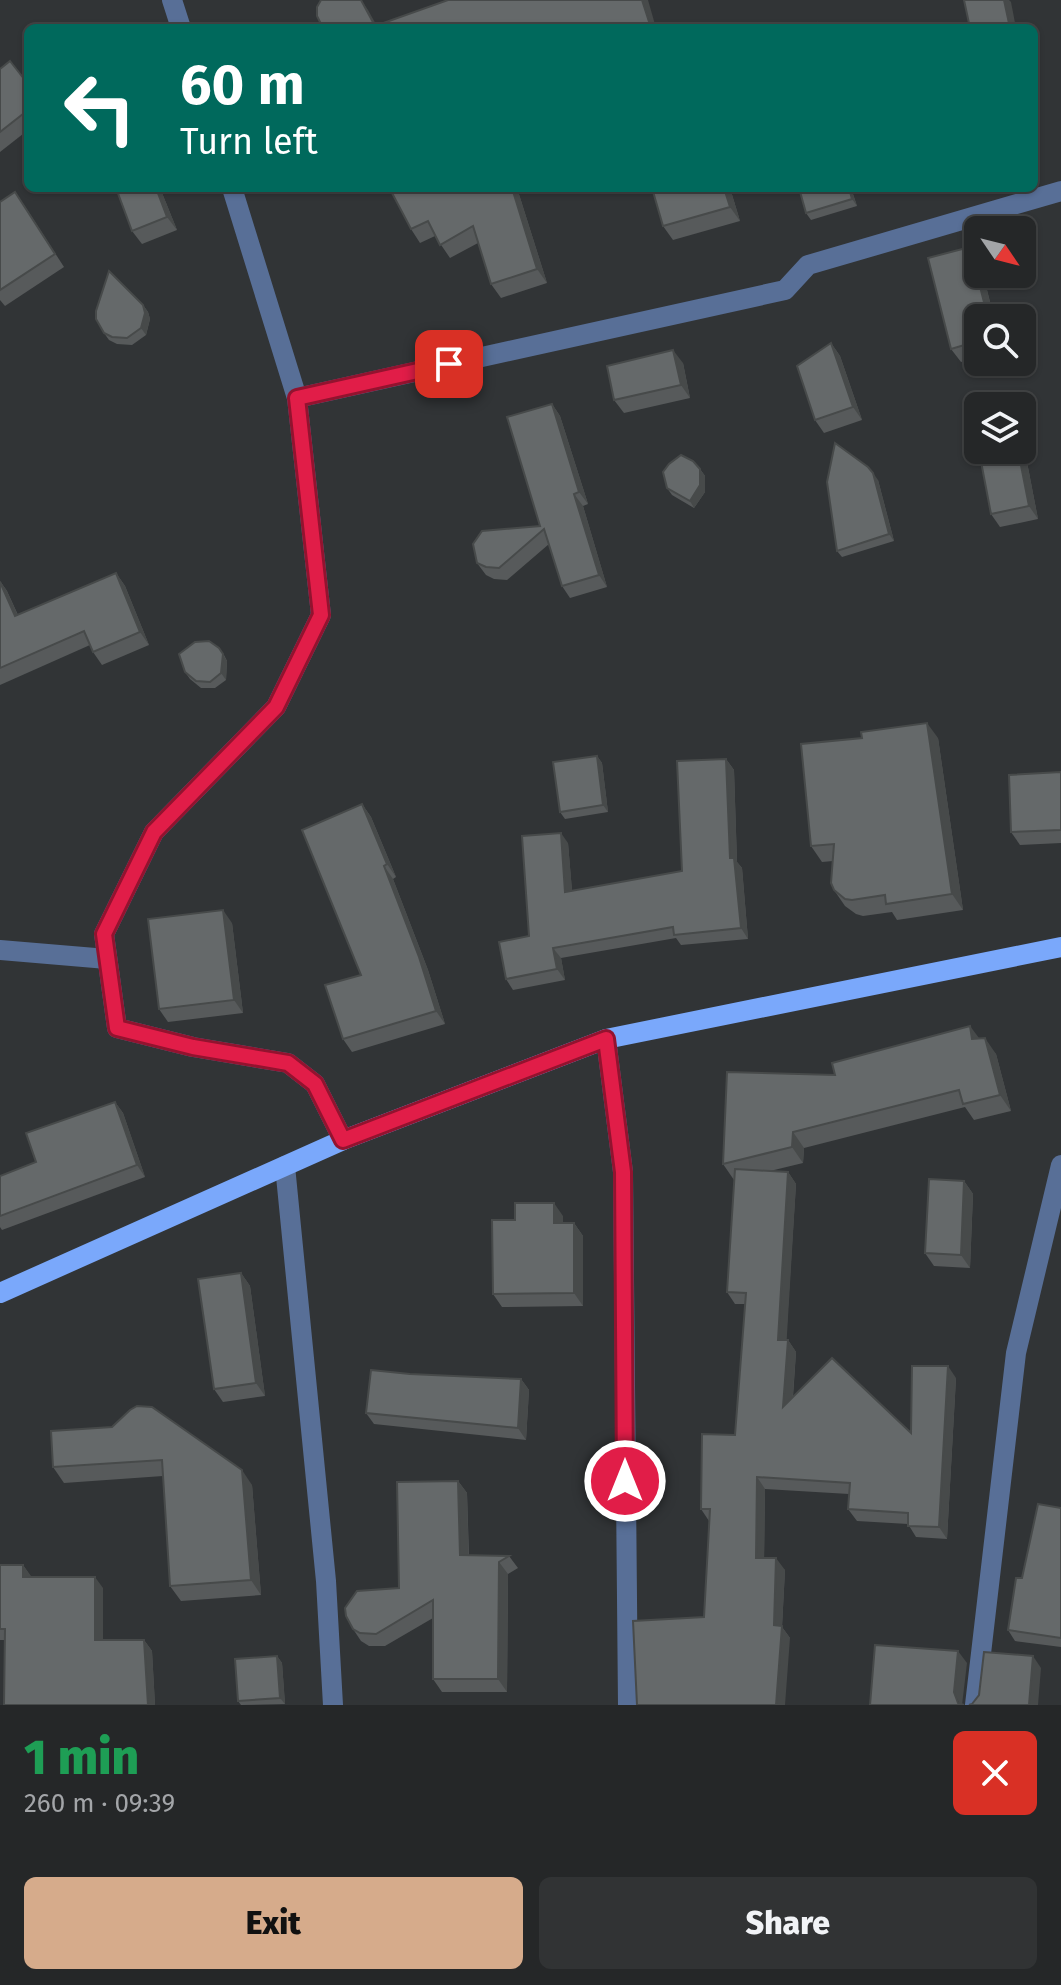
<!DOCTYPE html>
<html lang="en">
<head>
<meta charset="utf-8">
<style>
	:root { --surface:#252728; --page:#313334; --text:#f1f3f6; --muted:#a3a5a8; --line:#424445; --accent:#d6ab8b }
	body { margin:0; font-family:"Fira Sans",sans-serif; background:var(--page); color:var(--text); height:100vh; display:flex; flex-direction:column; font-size:30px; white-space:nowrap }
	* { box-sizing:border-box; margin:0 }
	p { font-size:26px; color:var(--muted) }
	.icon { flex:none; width:44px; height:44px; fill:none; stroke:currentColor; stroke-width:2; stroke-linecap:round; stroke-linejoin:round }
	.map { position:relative; height:1705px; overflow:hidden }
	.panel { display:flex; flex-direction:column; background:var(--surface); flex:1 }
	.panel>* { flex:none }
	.guide { position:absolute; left:24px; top:24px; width:1014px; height:168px; border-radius:12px; box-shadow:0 2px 6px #0004,0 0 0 2px var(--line); background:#00695c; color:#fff; overflow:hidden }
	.needle { width:52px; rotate:125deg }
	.fabs { position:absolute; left:964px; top:216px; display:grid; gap:16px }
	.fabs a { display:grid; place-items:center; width:72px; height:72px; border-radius:12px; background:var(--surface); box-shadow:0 2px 6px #0004,0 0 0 2px var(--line); font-size:40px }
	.pin { position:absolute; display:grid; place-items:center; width:68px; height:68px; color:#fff; margin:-34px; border-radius:16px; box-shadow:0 4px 12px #0006 }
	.me { position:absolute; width:88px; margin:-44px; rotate:0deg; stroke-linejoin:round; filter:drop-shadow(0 0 6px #0008) }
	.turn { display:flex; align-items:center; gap:28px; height:168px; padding:0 24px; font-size:36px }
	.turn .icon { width:104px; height:104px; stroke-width:2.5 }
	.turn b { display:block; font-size:56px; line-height:68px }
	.round { display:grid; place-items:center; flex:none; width:84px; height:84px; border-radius:12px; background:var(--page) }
	.head { display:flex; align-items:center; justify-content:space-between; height:136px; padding:0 24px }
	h1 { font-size:48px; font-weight:800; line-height:60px; color:#1e9e55 }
	.primary-button { display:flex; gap:16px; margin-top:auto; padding:16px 24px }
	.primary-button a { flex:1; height:92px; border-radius:12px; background:var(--accent); color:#111; font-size:32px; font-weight:800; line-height:92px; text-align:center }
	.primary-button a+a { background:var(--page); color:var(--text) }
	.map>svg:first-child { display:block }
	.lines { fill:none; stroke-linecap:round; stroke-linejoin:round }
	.minor { stroke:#586f97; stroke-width:20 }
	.major { stroke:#7aa8fb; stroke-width:20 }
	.wall { fill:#575a5b }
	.shaded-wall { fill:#474a4a }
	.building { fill:#65696a; stroke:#474a4a; stroke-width:2 }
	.route-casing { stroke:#92132f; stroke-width:20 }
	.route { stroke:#e11d48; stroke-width:14 }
</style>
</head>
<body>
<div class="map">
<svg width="1061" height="1705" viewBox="0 0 1061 1705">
	<rect width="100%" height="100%" fill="#313436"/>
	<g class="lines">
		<g class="minor">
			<polyline points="172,0 181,28"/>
			<polyline points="232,188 297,398 321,615 276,707 154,832 104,934 117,1028 193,1047 288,1063 315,1084 343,1140"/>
			<polyline points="297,398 785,290 808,265 1061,191"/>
			<polyline points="0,950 107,959"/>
			<polyline points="606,1039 623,1172 628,1705"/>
			<polyline points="285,1166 326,1581 333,1705"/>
			<polyline points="975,1705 1016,1353 1061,1165"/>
		</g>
		<polyline class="major" points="0,1293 343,1140 606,1039 1061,947"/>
	</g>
	<g class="wall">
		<polygon points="0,69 28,84 28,130 0,152"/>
		<polygon points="116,188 160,188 177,230 142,244 132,231"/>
		<polygon points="403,188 517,188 547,283 501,298 491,284 478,243 450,258 435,236 420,243 411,229"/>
		<polygon points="730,188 740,221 673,240 663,226"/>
		<polygon points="851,188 857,206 811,220 806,213"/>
		<polygon points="0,202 24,205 64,267 5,306 0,300"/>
		<polygon points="978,274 983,274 994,318 978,318 978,357 961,362 951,349"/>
		<polygon points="143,305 148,312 150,319 146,335 132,345 117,344 109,340 104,333"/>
		<polygon points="831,343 840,356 862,420 824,433 815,420"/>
		<polygon points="683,363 690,398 624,413 614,400"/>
		<polygon points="552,404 560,416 588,504 583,506 607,587 570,598 562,586 549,544 507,580 494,579 486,575 477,563 540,526"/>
		<polygon points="1026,457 1038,519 1000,527 991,514"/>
		<polygon points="700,469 705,476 705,492 694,508 672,495 667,488"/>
		<polygon points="878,480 894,541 842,557 837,551"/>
		<polygon points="116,573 125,586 149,645 102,665 93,652 90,645 0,685 0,581 7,591 18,615"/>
		<polygon points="224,655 227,661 226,680 215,688 201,688 190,679 185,672"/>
		<polygon points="938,738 963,910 897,920 892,912 863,916 856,914 845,906 834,890 833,861 822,862 811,846"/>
		<polygon points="597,756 602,763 608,812 565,819 560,812"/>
		<polygon points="726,759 734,770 737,862 742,868 748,939 681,945 676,938 561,958 565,980 513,990 506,979 529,936 568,843 572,891 682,871"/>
		<polygon points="1061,772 1061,843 1020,845 1011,832"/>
		<polygon points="362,804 371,817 396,877 393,879 428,970 445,1024 352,1052 343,1039 361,975"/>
		<polygon points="232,923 243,1013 168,1022 159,1009"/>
		<polygon points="979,1039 996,1054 1011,1111 974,1120 965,1107 804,1148 803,1163 770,1171 788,1172 796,1184 786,1340 788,1340 796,1352 793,1397 911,1433 956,1378 947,1539 916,1537 908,1524 857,1521 848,1509 849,1494 765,1489 764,1558 785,1570 782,1627 790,1638 704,1617 709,1521 701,1509 735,1435 745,1304 735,1304 727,1292 734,1180 723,1164 835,1075"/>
		<polygon points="115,1102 123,1113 145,1177 2,1230 0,1227 0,1176 36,1162"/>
		<polygon points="964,1181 973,1194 970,1268 934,1266 925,1253"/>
		<polygon points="563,1216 563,1223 574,1223 583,1236 583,1306 502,1307 493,1294 515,1220"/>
		<polygon points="241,1273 250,1286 265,1396 223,1402 214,1389"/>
		<polygon points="410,1374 521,1379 529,1390 526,1440 374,1424 366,1413"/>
		<polygon points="112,1427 252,1485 261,1595 181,1601 170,1586 163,1476 64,1483 53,1467"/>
		<polygon points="458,1481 467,1493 469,1555 509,1556 518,1568 508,1574 507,1692 442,1692 433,1679 433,1618 385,1646 369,1646 361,1641 353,1629 399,1588"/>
		<polygon points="1061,1508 1061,1647 1015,1641 1008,1630 1022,1578"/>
		<polygon points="0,1565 23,1565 31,1577 103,1588 103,1640 144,1640 152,1651 155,1705 4,1705 5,1640 0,1640"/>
		<polygon points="277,1656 282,1663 285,1704 241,1705 238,1701"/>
	</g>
	<g class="shaded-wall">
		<polygon points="361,0 368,10 378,28 376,28"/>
		<polygon points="642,0 648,0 656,28 651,28"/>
		<polygon points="1004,0 1009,0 1011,2 1016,28 1010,28"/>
		<polygon points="156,188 160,188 177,230 167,217"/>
		<polygon points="512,188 517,188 547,283 537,269"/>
		<polygon points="724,188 730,188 740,221 730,207"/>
		<polygon points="849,188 851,188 857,206 852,199"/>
		<polygon points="970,247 978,259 978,274 983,274 994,318 988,318"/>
		<polygon points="143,305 148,312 150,319 146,335 141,328"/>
		<polygon points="831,343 840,356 862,420 853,407"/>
		<polygon points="673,350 683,363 690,398 681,385"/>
		<polygon points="552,404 560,416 588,504 579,492"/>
		<polygon points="1018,450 1021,450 1026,457 1038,519 1029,506"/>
		<polygon points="700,469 705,476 705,492 694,508 690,501"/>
		<polygon points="873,473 878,480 894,541 889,534"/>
		<polygon points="574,494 583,506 607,587 599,575"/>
		<polygon points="116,573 125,586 149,645 140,632"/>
		<polygon points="0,581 7,591 24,629 15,616"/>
		<polygon points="219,648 227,661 226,680 221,673"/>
		<polygon points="927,723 938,738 963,910 952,894"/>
		<polygon points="597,756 602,763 608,812 603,805"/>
		<polygon points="726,759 734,770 737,862 742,868 748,939 741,928 730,858"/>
		<polygon points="362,804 371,817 396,877 387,864"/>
		<polygon points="561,833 568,843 573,902 565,892"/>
		<polygon points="384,866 393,879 428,970 445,1024 436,1011"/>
		<polygon points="223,910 232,923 243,1013 234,1000"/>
		<polygon points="553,948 561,958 565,980 557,969"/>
		<polygon points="970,1026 982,1042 972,1039"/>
		<polygon points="985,1038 996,1054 1011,1111 1000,1095"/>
		<polygon points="115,1102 123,1113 145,1177 137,1165"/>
		<polygon points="793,1132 804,1148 803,1163 792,1147"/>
		<polygon points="788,1172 796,1184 786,1351 778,1340"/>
		<polygon points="964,1181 973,1194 970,1268 961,1255"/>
		<polygon points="554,1203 563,1216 563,1236 554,1223"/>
		<polygon points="574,1223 583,1236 583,1306 574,1293"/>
		<polygon points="241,1273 250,1286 265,1396 256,1383"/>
		<polygon points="788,1340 796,1352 791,1419 783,1407"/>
		<polygon points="948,1366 956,1378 947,1539 939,1527"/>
		<polygon points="521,1379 529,1390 526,1440 518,1428"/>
		<polygon points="242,1470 252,1485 261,1595 251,1580"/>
		<polygon points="757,1477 765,1489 764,1569 756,1558"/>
		<polygon points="458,1481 467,1493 469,1568 460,1555"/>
		<polygon points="776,1558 785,1570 782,1627 790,1638 785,1705 776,1705 774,1625"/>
		<polygon points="499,1562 508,1574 507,1692 498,1679"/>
		<polygon points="23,1565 31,1576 31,1588 23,1577"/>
		<polygon points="95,1577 103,1588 103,1651 95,1640"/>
		<polygon points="144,1640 152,1651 155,1705 148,1705"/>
		<polygon points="958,1651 967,1663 962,1705 960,1705 954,1692"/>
		<polygon points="277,1656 282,1663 285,1704 280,1698"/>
		<polygon points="1033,1656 1041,1668 1038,1705 1029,1705"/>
	</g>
	<g class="building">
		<polygon points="321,0 361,0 375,26 448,0 642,0 651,28 323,28 317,16 317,7"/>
		<polygon points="964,0 1004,0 1010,28 970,28"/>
		<polygon points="817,23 818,28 797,28"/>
		<polygon points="10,61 28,84 28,110 0,132 0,69"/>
		<polygon points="116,188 156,188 167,217 132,231"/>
		<polygon points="403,188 512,188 537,269 491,284 473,226 440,245 428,221 411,229 392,193"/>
		<polygon points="652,188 724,188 730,207 663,226"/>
		<polygon points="799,188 849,188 852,199 806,213"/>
		<polygon points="15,192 55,254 0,290 0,202"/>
		<polygon points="970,247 988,318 978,318 978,341 951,349 928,258"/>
		<polygon points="109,271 143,305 145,313 141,328 127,338 112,337 104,333 96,319 96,311"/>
		<polygon points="831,343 853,407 815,420 797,366"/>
		<polygon points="673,350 681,385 614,400 607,366"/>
		<polygon points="552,404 579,492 574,494 599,575 562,586 544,529 499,568 486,567 477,563 473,544 482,531 540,526 507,417"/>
		<polygon points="835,443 868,467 873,473 889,534 837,551 827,482"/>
		<polygon points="986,450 1018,450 1029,506 991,514 979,451"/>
		<polygon points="681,455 693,461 700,469 700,485 690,501 667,488 663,472 669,464"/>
		<polygon points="116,573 140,632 93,652 84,631 0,668 0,582 15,616"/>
		<polygon points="209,641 219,648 223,654 221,673 210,682 196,681 185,672 179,654 195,642"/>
		<polygon points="927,723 952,894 886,904 885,895 852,900 845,899 834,890 831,883 834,844 811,846 801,744 862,738 861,732"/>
		<polygon points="597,756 603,805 560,812 553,762"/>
		<polygon points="726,759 730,858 734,858 741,928 674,935 673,927 553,948 557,969 506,979 499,942 529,936 522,836 561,833 565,892 682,871 677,761"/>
		<polygon points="1061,772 1061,830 1011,832 1009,775"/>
		<polygon points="362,804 387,864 384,866 419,957 436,1011 343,1039 325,985 361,975 302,830"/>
		<polygon points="223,910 234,1000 159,1009 148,919"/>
		<polygon points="970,1026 972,1039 985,1038 1000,1095 963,1104 959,1090 793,1132 792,1147 723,1164 727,1072 835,1075 832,1063"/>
		<polygon points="115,1102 137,1165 0,1216 0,1176 36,1162 26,1133"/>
		<polygon points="735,1169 788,1172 778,1340 788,1340 783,1407 832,1358 911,1433 912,1366 948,1366 939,1527 908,1526 908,1513 848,1509 850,1483 757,1477 756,1558 776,1558 774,1625 782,1626 776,1705 637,1705 633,1621 704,1617 710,1509 701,1509 702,1434 735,1435 746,1293 727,1292"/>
		<polygon points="929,1179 964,1181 961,1255 925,1253"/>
		<polygon points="515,1203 554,1203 554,1223 574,1223 574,1293 493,1294 492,1220 515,1220"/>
		<polygon points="241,1273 256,1383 214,1389 198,1279"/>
		<polygon points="371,1370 410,1374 521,1379 518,1428 366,1413"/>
		<polygon points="137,1406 152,1407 242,1470 251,1580 170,1586 162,1460 53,1467 51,1431 112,1427 130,1410"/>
		<polygon points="458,1481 460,1555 509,1556 499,1562 498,1679 433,1679 433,1600 376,1634 360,1633 353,1629 346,1616 345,1608 357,1591 399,1588 397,1482"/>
		<polygon points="1038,1504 1061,1508 1061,1638 1008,1630 1016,1578 1022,1578"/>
		<polygon points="0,1565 23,1565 23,1577 95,1577 95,1640 144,1640 148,1705 4,1705 5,1629 0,1629"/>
		<polygon points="875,1645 958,1651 954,1692 958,1703 964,1705 870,1705"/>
		<polygon points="984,1652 1033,1656 1029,1705 969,1705 972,1704 979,1695"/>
		<polygon points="277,1656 280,1698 238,1701 235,1659"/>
	</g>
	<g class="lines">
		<defs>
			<polyline id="route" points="449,364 297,398 321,615 276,707 154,832 104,934 117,1028 193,1047 288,1063 315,1084 343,1140 606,1039 623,1172 625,1481"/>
		</defs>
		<use href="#route" class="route-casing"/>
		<use href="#route" class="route"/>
	</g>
</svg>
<div class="fabs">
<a><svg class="needle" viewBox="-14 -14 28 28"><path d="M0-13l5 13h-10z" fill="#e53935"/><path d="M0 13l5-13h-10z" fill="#a3a5a8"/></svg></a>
<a><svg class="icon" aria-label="search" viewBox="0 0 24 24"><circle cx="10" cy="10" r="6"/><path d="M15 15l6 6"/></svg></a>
<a><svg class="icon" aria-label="layers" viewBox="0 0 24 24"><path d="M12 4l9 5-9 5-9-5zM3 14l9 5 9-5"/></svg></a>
</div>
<div class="pin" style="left:449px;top:364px;background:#d93025"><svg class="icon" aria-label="arrive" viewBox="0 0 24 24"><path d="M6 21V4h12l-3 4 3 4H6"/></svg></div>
<svg class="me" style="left:625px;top:1481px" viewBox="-20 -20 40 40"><circle r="17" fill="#e11d48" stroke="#fff" stroke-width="3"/><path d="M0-11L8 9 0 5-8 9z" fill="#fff"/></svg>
<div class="guide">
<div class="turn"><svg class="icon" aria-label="left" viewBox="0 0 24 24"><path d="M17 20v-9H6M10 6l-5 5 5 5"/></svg><div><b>60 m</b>Turn left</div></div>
</div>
</div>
<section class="panel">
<div class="head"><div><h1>1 min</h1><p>260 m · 09:39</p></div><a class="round" style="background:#d93025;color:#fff"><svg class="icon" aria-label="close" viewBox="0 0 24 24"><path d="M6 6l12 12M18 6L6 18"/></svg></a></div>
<div class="primary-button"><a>Exit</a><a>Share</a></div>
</section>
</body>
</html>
